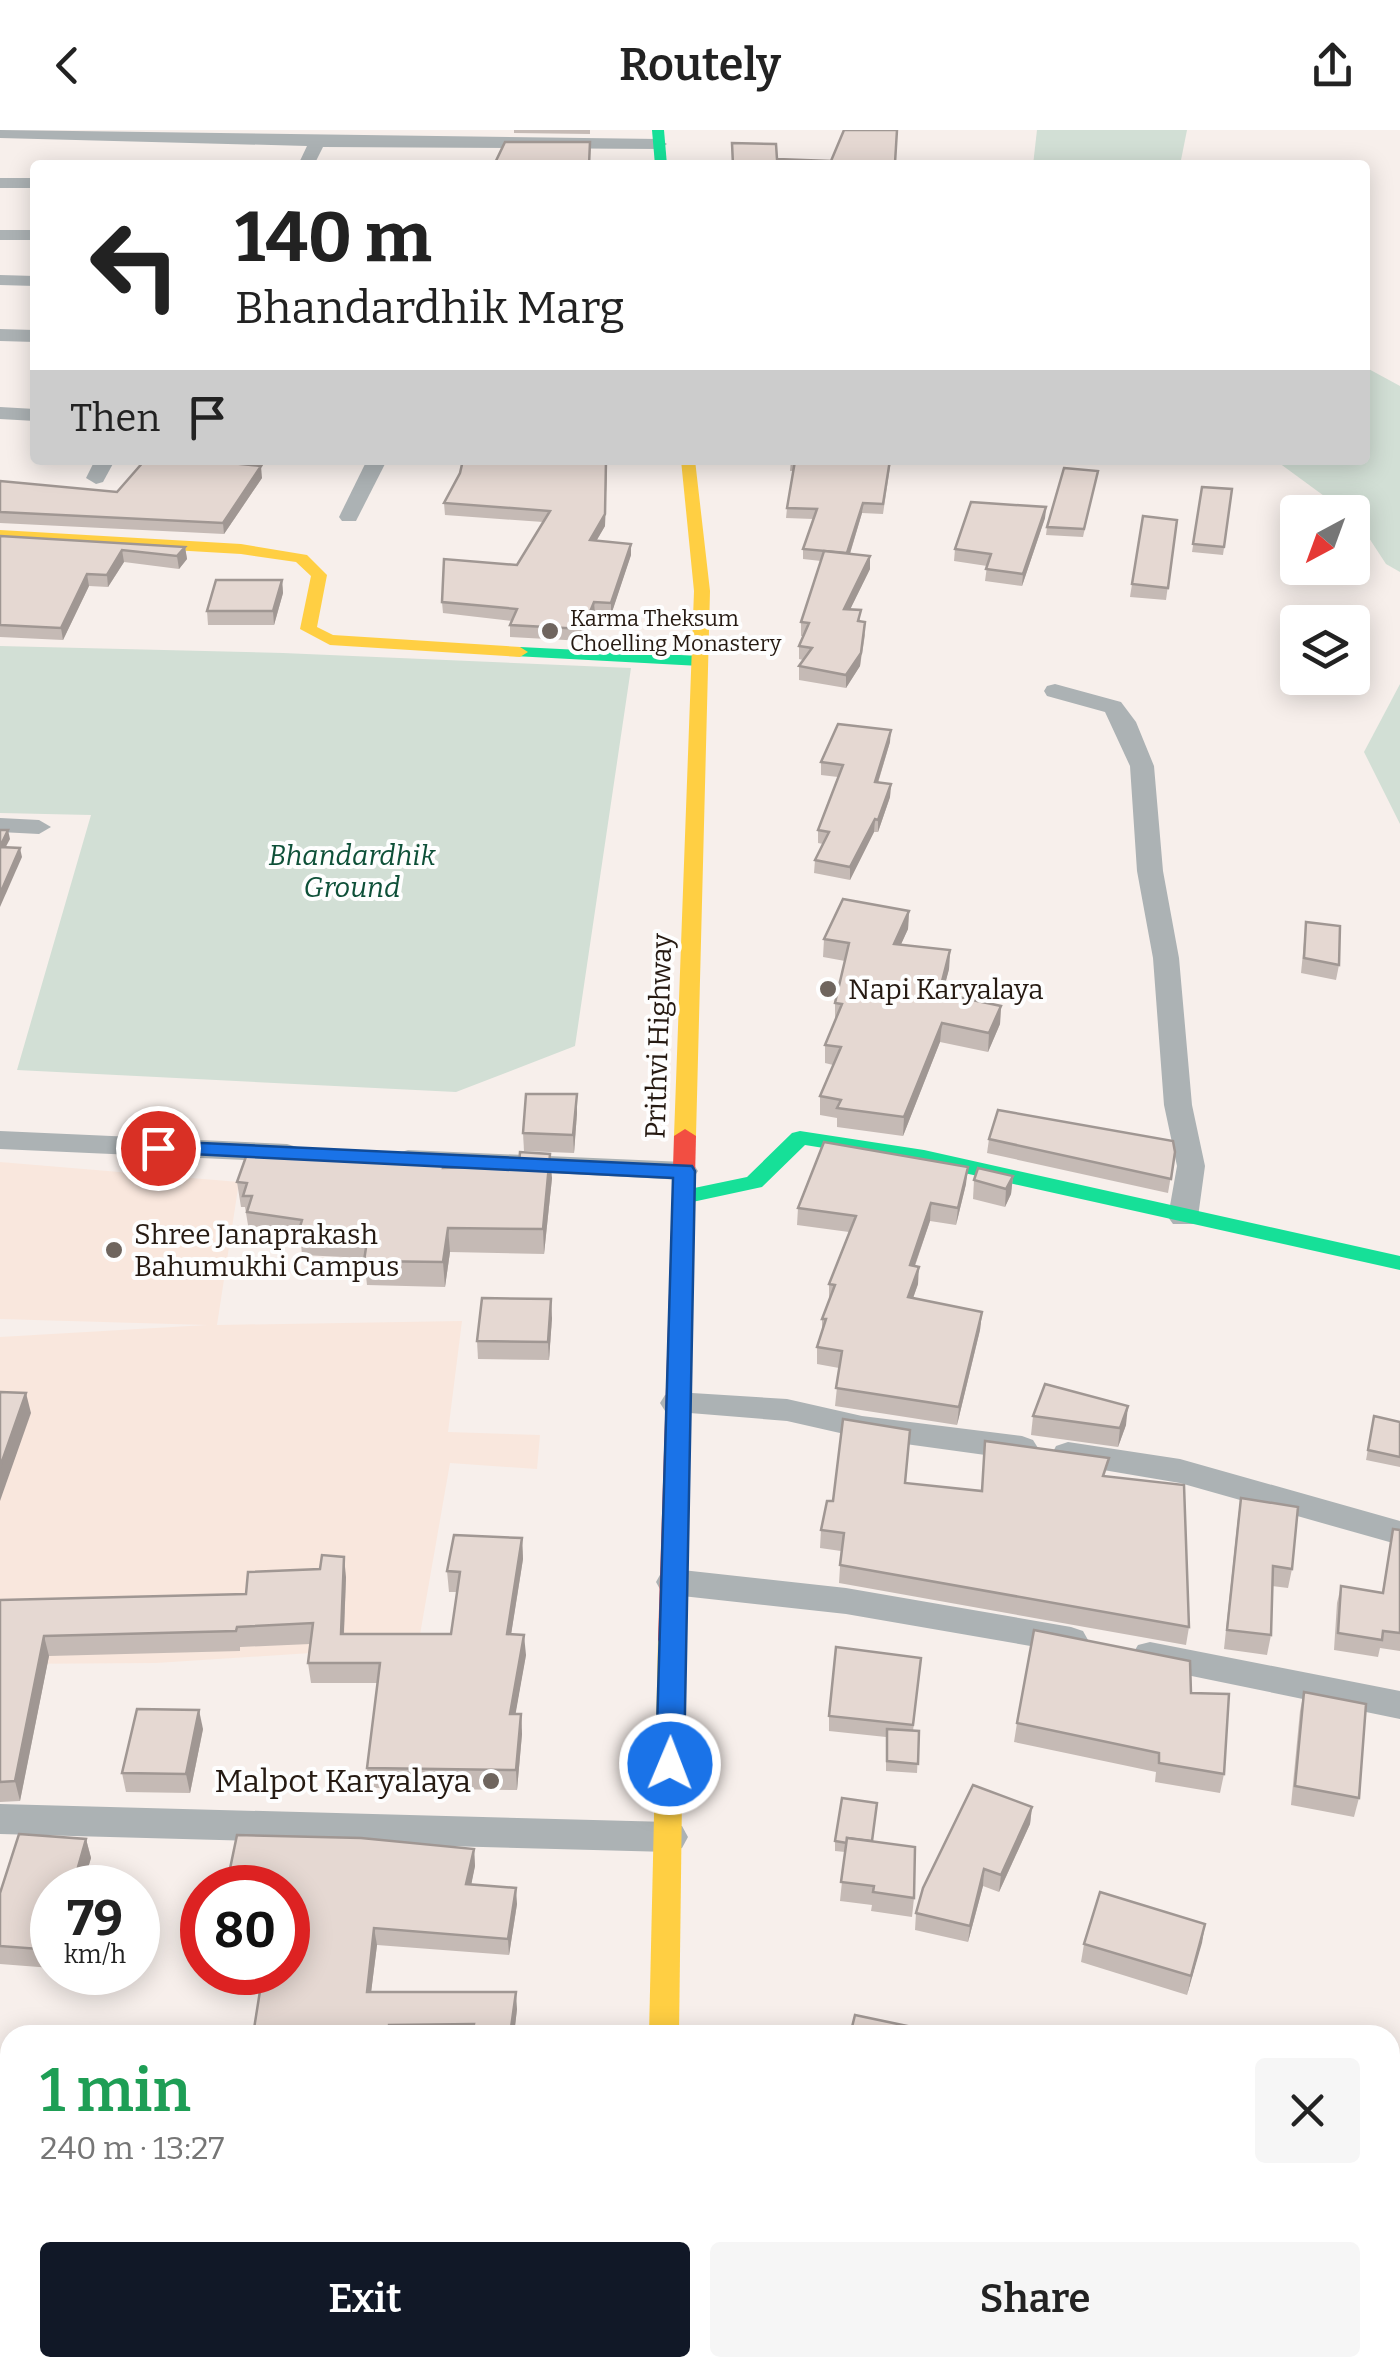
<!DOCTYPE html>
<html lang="en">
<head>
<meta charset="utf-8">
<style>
	:root { --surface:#fff; --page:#f6f6f6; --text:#222; --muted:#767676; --accent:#111827 }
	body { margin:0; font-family:Bitter,serif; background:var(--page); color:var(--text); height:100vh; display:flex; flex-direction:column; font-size:38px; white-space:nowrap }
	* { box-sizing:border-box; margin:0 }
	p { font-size:32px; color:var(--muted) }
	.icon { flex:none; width:55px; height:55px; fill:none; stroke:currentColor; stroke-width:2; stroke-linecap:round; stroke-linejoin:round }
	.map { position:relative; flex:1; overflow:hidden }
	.sheet { position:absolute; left:0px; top:1895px; width:1400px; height:352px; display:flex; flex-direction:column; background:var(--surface); border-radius:30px 30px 0 0; box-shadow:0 5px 25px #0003 }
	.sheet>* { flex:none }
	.hud { position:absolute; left:30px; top:30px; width:1340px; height:305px; border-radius:10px; box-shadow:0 5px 25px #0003; background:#fff; color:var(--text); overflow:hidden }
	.needle { width:65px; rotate:221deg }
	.tools { position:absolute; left:1280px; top:365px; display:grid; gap:20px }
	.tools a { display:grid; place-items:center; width:90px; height:90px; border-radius:10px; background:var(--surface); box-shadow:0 5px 25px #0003; font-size:50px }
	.speed { position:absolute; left:30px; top:1735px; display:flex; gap:20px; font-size:50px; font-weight:700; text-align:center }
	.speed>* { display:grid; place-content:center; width:130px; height:130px; border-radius:50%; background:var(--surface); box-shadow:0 5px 25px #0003; line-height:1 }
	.speed small { font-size:25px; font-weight:400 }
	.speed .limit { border:15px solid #d22; background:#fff; color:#111 }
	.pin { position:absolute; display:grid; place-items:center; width:85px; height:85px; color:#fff; margin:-42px; border:5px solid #fff; border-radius:50%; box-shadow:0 2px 10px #0007 }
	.me { position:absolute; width:110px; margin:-55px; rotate:1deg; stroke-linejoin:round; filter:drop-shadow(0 0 8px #0008) }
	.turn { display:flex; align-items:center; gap:35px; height:210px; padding:0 40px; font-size:45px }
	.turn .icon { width:130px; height:130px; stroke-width:2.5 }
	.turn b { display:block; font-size:70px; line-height:85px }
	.then { display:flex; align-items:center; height:95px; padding:0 40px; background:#0003; gap:20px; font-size:38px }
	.round { display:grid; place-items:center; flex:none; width:105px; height:105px; border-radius:10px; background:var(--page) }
	.overview { display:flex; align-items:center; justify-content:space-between; height:170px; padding:0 40px }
	h1 { font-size:60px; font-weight:600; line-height:75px; color:#1e9e55 }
	.cta { display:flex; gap:20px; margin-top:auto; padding:20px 40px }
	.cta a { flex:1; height:115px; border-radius:10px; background:var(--accent); color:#fff; font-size:40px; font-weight:600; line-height:115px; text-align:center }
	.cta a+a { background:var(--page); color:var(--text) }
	header { display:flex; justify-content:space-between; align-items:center; height:130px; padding:0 40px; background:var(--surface); font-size:45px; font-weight:600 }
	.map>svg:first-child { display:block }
	.built { fill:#f9e7dd }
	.green { fill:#d2dfd5 }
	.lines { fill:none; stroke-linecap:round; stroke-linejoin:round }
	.street { fill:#acb2b4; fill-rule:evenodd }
	.fast { fill:#16e098; fill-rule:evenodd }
	.slow { fill:#ffcf43; fill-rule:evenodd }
	.jam { fill:#f24e42; fill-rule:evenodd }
	.wall { fill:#c5bab5 }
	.shaded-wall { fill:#a09793 }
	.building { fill:#e5d8d2; stroke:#a09793; stroke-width:2.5 }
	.route { fill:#1a73e8; stroke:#114b97; stroke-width:2.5 }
	.poi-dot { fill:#6f655e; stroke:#fefefe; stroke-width:4 }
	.labels { text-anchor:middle; stroke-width:8; stroke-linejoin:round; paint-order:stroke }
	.far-poi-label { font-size:22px; fill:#261a12; stroke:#fefefe; text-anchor:start }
	.park-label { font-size:28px; font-style:italic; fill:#0e5038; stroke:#fefefe }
	.poi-label { font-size:28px; fill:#261a12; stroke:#fefefe; text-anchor:start }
	.street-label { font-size:28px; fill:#261a12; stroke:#fefefe }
	.near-poi-label { font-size:32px; fill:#261a12; stroke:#fefefe; text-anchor:end }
</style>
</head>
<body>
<header><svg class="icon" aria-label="back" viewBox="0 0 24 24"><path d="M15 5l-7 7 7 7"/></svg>Routely<svg class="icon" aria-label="share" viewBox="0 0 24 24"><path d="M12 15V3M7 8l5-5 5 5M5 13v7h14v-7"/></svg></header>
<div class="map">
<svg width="1400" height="2247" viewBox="0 0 1400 2247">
	<rect width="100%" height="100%" fill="#f7efeb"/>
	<polygon class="built" points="0,1032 239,1052 217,1195 462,1191 448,1302 540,1305 537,1339 450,1333 418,1516 156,1533 0,1534 0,1207 207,1195 0,1189"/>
	<g class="green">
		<polygon points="1037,0 1187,0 1180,35 1033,35"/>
		<polygon points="1365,237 1400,256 1400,442 1386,434 1352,382 1346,382 1275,330 1365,330"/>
		<polygon points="0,516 283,523 631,538 575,916 456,962 17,940 91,685 0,683"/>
		<polygon points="1400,554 1400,694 1364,622"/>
	</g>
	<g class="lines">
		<g class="street">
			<polygon points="0,0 659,9 667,14 659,19 323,17 314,35 298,35 307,16 0,8"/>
			<rect x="0" y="48" width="35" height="10"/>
			<rect x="0" y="100" width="35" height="10"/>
			<polygon points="0,145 35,146 35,156 0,155"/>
			<polygon points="0,199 35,200 35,212 0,211"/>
			<polygon points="0,277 35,279 35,291 0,289"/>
			<polygon points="95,330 115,330 103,352 96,354 86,348"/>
			<polygon points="367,330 387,330 356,391 342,391 339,387"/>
			<polygon points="1055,554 1121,572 1136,592 1154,636 1163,741 1179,828 1192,975 1205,1036 1198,1087 1193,1094 1173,1094 1168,1087 1177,1036 1164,975 1153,828 1137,741 1130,636 1105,582 1047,566 1044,561 1047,556"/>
			<polygon points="0,688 39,690 51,697 39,704 0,702"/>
			<polygon points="0,1001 287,1014 297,1017 301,1023 297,1029 287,1032 0,1019"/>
			<polygon points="408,1020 684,1032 694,1035 698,1041 694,1047 684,1050 398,1035 394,1029 398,1023"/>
			<polygon points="676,1262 787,1269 862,1286 1022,1306 1033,1310 1038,1318 1033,1326 1022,1330 862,1308 787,1291 665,1281 660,1273 665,1265"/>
			<polygon points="1068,1312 1180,1329 1400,1391 1400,1415 1180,1353 1056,1332 1052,1324 1056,1316"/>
			<polygon points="673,1439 846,1458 1071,1497 1083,1501 1088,1510 1083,1519 1071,1523 846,1484 673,1465 661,1461 656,1452 661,1443"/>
			<polygon points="1150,1512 1400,1561 1400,1589 1138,1535 1132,1525 1138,1515"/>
			<polygon points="0,1674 669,1692 682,1696 688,1707 682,1718 669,1722 0,1704"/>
			<rect x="0" y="1958" width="10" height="36"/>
			<polygon points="506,2238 550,2238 548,2247 504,2247"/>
		</g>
		<g class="fast">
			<polygon points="652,0 664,0 667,35 655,35"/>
			<polygon points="520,517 700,526 708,531 700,536 514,526 512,522"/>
			<polygon points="800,1001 924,1020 1400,1126 1400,1140 924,1034 805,1015 762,1057 683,1074 672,1067 675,1062 747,1047 792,1003"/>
		</g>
		<g class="slow">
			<polygon points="681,330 695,330 710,461 696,1006 685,1013 674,1006 694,461"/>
			<polygon points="0,400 241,414 307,425 327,445 317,497 333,505 520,517 528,522 520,527 330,515 300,499 311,446 296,432 241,424 0,410"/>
			<polygon points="671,1500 680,1503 684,1510 679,1905 649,1905 658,1510 662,1503"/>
			<polygon points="618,2238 651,2238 651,2247 617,2247"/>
		</g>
		<polygon class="jam" points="685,999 696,1006 684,1510 680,1517 671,1520 662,1517 658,1510 674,1006"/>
	</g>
	<g class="wall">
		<polygon points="514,0 590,0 590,4 514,3"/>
		<polygon points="607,330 605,396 596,411 631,425 611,485 595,484 584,511 510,507 510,495 512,491 443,483 442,472 517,435 543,392 445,385 444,373 460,343"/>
		<polygon points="791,330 891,330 883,384 862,383 850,424 870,439 850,479 861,491 865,505 860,536 846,558 799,550 799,536 803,530 799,529 799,516 804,506 801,506 801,492 821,431 803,429 803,419 813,389 786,388 787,378 794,341 790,341"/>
		<polygon points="1098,341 1083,407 1046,405 1047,397"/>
		<polygon points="262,348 224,404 0,393 0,351 117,362"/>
		<polygon points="1202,357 1232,359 1223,425 1192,422"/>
		<polygon points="1046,377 1045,388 1022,456 985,451 987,436 954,431 955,419"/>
		<polygon points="1177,390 1166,470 1130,467 1132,454"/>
		<polygon points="0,406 185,417 187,429 179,439 124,432 108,457 89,456 63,510 0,507"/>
		<polygon points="282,450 283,463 274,495 208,495 207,481"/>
		<polygon points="890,612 878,653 891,654 890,667 878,702 874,702 850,750 814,743 815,730 823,714 818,713 818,700 838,647 821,645 821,632"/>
		<polygon points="909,781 908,799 901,814 950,820 949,839 942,864 1001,876 1000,894 988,922 940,912 903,1006 837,997 837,988 820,985 820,966 833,935 825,933 825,915 835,892 835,873 845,831 823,827 824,809"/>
		<polygon points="1306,792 1339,835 1336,850 1301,843"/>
		<polygon points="577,964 577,983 574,1023 524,1021 523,1003"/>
		<polygon points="989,1009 1175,1022 1168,1063 987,1023"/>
		<polygon points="445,1038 552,1048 544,1124 450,1122 445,1157 367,1155 364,1128 302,1125 301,1114 250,1107 245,1077 241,1077 237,1052"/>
		<polygon points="1013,1046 1011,1064 1005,1077 973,1069 974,1050"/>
		<polygon points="966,1054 956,1095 930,1091 915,1136 918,1154 913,1168 982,1182 980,1200 957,1295 835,1276 839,1238 817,1234 817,1217 822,1202 822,1189 829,1172 829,1154 849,1102 797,1095 798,1078"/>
		<polygon points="552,1188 549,1230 478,1229 477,1211"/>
		<polygon points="1033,1286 1126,1295 1118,1317 1031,1305"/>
		<polygon points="1374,1286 1400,1292 1400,1337 1366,1330"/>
		<polygon points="1107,1347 1189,1497 1186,1515 839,1453 841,1421 820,1418 821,1400 833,1371 906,1353 981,1361"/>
		<polygon points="1241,1368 1292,1439 1288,1458 1272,1456 1271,1505 1267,1525 1224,1519 1238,1387"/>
		<polygon points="1393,1399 1400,1400 1400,1521 1380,1518 1378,1527 1334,1520 1337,1473 1341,1456 1382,1463"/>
		<polygon points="522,1408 523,1429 511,1504 526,1525 515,1584 521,1584 522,1604 517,1660 369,1658 367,1638 378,1553 311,1553 308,1533 310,1514 240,1517 240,1521 49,1526 20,1671 0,1672 0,1470 246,1464 346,1447 344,1504 451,1504 457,1462 449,1462 447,1441"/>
		<polygon points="921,1528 913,1601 919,1601 917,1643 886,1641 886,1607 829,1601 829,1586"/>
		<polygon points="1304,1562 1359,1668 1354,1687 1291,1675 1300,1581"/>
		<polygon points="1191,1563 1224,1644 1220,1663 1155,1652 1156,1642 1014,1612 1017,1593"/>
		<polygon points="203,1599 190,1663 126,1662 122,1643"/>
		<polygon points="1032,1677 1030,1694 999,1762 983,1756 968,1812 915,1800 916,1783"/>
		<polygon points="86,1709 91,1728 82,1758 52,1758 52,1838 0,1834 0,1763"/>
		<polygon points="835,1711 873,1711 914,1768 912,1787 871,1781 872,1775 840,1771 845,1722 835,1721"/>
		<polygon points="474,1719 475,1736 471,1754 517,1774 509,1825 377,1815 371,1862 517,1879 514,1905 253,1905 288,1842 288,1758"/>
		<polygon points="1205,1794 1187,1865 1081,1832 1084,1814"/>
		<polygon points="849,2238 949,2238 947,2247 849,2247"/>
		<polygon points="1033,2238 1174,2238 1204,2247 1031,2247"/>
	</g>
	<g class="shaded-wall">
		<polygon points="607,330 605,396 590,422 590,410"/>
		<polygon points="261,336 262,348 224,404 223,393"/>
		<polygon points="863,373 862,383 847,433 847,423"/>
		<polygon points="1046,377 1045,388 1022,456 1023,444"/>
		<polygon points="631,414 631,425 611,485 611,473"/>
		<polygon points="185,417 187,429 179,439 177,426"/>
		<polygon points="122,420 124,432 108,457 107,445"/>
		<polygon points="870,426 870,439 844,492 844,479"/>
		<polygon points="87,444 89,456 63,510 61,498"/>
		<polygon points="282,450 283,463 274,495 273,481"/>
		<polygon points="594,472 595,484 584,511 583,499"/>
		<polygon points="865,492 860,536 846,558 846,545"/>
		<polygon points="891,600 890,612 874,665 875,652"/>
		<polygon points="891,654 890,667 878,702 878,690"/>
		<polygon points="875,689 874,702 850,750 850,737"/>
		<polygon points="8,700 10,709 1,726 0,717"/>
		<polygon points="20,718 22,727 0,777 0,764"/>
		<polygon points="909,781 908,799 893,832 894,814"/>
		<polygon points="950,820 949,839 938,882 939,863"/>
		<polygon points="1001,876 1000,894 988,922 989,903"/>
		<polygon points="942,893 940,912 903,1006 904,987"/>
		<polygon points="577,964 577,983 574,1023 573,1005"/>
		<polygon points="550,1024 552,1048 544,1124 543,1099"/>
		<polygon points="968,1037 966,1054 956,1095 958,1078"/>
		<polygon points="1013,1046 1011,1064 1005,1077 1006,1059"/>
		<polygon points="931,1073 930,1091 909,1152 910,1135"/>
		<polygon points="448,1098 450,1122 445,1157 443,1132"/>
		<polygon points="919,1137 918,1154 907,1185 908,1167"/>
		<polygon points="551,1169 552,1188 549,1230 548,1212"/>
		<polygon points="982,1182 980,1200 957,1295 959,1277"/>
		<polygon points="26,1263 31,1283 0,1371 0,1337"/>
		<polygon points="1128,1276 1126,1295 1118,1317 1120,1298"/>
		<polygon points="522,1408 523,1429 508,1524 507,1504"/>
		<polygon points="344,1427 346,1447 343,1524 341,1504"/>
		<polygon points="524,1505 526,1525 512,1604 510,1584"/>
		<polygon points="44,1506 49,1526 20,1671 15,1651"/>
		<polygon points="199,1580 203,1599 190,1663 186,1644"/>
		<polygon points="521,1584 522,1604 517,1660 516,1640"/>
		<polygon points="1032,1677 1030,1694 999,1762 1001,1745"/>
		<polygon points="86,1709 91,1728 82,1758 72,1758"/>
		<polygon points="474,1719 475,1736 468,1771 466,1754"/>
		<polygon points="984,1739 983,1756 968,1812 970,1796"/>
		<polygon points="516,1758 517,1774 509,1825 508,1809"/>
		<polygon points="1205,1794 1202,1813 1187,1865 1191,1846"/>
		<polygon points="374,1798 377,1815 369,1879 367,1862"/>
		<polygon points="516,1862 517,1879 514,1905 510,1905"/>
		<polygon points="283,2238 288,2238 287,2247 282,2247"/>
	</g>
	<g class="building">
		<polygon points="844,0 897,0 895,33 918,35 733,35 732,13 776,14 777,29 831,31"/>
		<polygon points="505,12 590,12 589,35 494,35"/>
		<polygon points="145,330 200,330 261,336 223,393 0,382 0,351 117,362"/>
		<polygon points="463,330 606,330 605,384 590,410 631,414 611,473 594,472 583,499 510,495 517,479 442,472 444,429 517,435 550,381 444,373 460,343"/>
		<polygon points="791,330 890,330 883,374 863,373 847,423 803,419 817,379 787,378 795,331"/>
		<polygon points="1064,338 1098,341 1084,399 1047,397"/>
		<polygon points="1202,357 1232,359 1224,417 1193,414"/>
		<polygon points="971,372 1046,377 1023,444 986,439 991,424 955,419"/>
		<polygon points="1143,386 1177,390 1168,458 1132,454"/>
		<polygon points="0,406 185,417 177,426 122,420 107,445 87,444 61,498 0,495"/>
		<polygon points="824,421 870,426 844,479 861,480 858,491 865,492 861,523 846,545 799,536 812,518 799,516 809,493 801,492"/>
		<polygon points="216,450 282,450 273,481 207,481"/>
		<polygon points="838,594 891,600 875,652 891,654 878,690 875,689 850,737 815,730 829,702 818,700 843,635 821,632"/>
		<polygon points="0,700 8,700 0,717"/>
		<polygon points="0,717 20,718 0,764"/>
		<polygon points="843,769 909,781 894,814 950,820 939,863 1001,876 989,903 942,893 904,987 837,978 841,970 820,966 841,917 825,915 842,874 835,873 849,813 824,809"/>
		<polygon points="1306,792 1340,796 1339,835 1304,828"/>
		<polygon points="526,964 577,964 573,1005 523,1003"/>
		<polygon points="998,980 1173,1011 1175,1022 1171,1049 989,1009"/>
		<polygon points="824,1012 968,1037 958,1078 931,1073 910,1135 919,1137 908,1167 982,1182 959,1277 836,1258 842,1221 817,1217 826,1189 822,1189 835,1155 829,1154 856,1086 798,1078"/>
		<polygon points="248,1021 445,1030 443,1038 519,1036 520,1022 550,1024 543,1099 448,1098 443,1132 364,1131 368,1104 299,1100 302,1090 247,1082 252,1066 243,1066 247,1053 237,1052"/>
		<polygon points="978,1038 1013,1046 1006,1059 974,1050"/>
		<polygon points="482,1168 551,1169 548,1212 477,1211"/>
		<polygon points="1045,1254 1128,1276 1120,1298 1033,1286"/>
		<polygon points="0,1262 26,1263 0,1337"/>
		<polygon points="1374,1286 1400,1292 1400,1327 1368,1320"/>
		<polygon points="843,1289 910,1300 905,1353 982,1361 985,1311 1109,1328 1103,1346 1184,1355 1189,1497 840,1435 844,1403 821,1400 827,1371 833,1371"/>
		<polygon points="1241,1368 1298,1377 1292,1439 1273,1436 1271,1505 1227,1500"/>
		<polygon points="1393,1399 1400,1400 1400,1503 1383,1501 1382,1510 1338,1503 1341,1456 1383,1463"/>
		<polygon points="454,1405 522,1408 507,1504 524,1505 510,1584 521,1584 516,1640 367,1638 380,1533 308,1533 313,1493 237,1497 236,1501 44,1506 15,1651 0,1652 0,1470 246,1464 248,1442 320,1439 322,1425 344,1427 341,1504 451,1504 460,1442 447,1441"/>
		<polygon points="1034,1500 1190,1531 1191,1563 1229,1564 1224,1644 1159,1633 1159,1623 1017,1593"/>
		<polygon points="836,1517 921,1528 913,1595 829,1586"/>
		<polygon points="1304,1562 1366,1574 1359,1668 1295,1656"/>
		<polygon points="137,1579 199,1580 186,1644 122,1643"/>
		<polygon points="887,1599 919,1601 918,1634 887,1631"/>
		<polygon points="973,1655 1032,1677 1001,1745 984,1739 970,1796 916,1783 923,1758"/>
		<polygon points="842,1668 877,1673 872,1711 847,1708 847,1713 835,1711"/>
		<polygon points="19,1704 86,1709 72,1758 52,1758 52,1820 0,1816 0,1763"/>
		<polygon points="237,1705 361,1708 474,1719 466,1754 516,1758 508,1809 374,1798 367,1862 516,1862 510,1905 472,1905 474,1894 389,1895 388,1905 253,1905 263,1842 288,1842 288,1780 292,1766 288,1766 288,1758 226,1758"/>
		<polygon points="847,1708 915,1717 914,1768 873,1762 874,1756 841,1752"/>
		<polygon points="1100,1762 1205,1794 1191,1846 1084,1814"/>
		<polygon points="855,1885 912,1897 910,1905 850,1905"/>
		<polygon points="204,2238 283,2238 282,2247 202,2247"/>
		<polygon points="866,2238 924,2238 923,2247"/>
		<polygon points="1052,2238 1174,2238 1204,2247 1074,2247 1075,2244"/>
	</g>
	<polygon class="route" points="158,1011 692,1036 695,1041 684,1634 680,1642 670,1645 660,1642 656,1634 673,1048 151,1022 147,1018 151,1013"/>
	<g class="poi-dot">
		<circle cx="550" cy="501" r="10"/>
		<circle cx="828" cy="859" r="10"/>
		<circle cx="114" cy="1120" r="10"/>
		<circle cx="491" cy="1651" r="10"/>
	</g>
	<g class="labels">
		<g class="far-poi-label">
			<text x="570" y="496">Karma Theksum<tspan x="570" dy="25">Choelling Monastery</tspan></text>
		</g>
		<g class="park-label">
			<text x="352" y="735">Bhandardhik<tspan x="352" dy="32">Ground</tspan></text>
		</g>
		<g class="poi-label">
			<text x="848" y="869">Napi Karyalaya</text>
			<text x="134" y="1114">Shree Janaprakash<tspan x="134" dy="32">Bahumukhi Campus</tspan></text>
		</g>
		<g class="street-label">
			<text transform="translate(658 906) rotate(-88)" y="10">Prithvi Highway</text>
		</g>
		<g class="near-poi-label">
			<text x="471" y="1662">Malpot Karyalaya</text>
		</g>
	</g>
</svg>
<div class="tools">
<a><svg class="needle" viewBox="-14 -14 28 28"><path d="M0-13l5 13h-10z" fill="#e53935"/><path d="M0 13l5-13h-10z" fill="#767676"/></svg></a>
<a><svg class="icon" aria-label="layers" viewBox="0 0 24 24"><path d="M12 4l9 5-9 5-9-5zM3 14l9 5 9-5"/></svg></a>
</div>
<div class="speed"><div>79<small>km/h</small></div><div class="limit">80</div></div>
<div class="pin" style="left:158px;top:1018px;background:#d93025"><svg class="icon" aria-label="arrive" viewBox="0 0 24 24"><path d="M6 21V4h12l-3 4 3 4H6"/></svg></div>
<svg class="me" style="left:670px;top:1634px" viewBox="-20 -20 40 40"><circle r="17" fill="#1a73e8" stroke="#fff" stroke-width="3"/><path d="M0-11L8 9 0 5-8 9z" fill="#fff"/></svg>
<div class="hud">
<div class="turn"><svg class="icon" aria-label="left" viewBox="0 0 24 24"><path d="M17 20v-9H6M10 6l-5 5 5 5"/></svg><div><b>140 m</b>Bhandardhik Marg</div></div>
<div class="then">Then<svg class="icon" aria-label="arrive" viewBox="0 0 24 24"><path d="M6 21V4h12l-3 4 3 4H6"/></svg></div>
</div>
<section class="sheet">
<div class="overview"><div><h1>1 min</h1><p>240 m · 13:27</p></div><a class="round"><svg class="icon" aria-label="close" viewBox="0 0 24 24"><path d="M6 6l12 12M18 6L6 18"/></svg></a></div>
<div class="cta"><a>Exit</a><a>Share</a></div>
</section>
</div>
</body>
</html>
